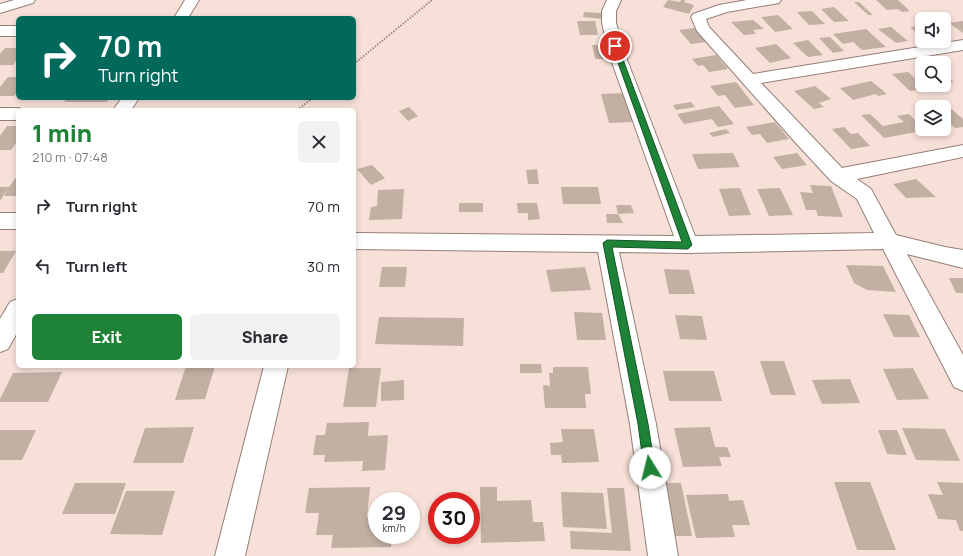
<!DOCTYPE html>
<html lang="en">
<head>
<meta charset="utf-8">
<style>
	:root { --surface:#fff; --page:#f2f2f3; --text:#2b2b33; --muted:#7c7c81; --accent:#1e8337 }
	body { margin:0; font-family:Manrope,sans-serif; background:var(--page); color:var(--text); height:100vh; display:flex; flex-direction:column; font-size:15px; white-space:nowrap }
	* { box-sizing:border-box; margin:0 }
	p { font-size:13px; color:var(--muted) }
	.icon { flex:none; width:22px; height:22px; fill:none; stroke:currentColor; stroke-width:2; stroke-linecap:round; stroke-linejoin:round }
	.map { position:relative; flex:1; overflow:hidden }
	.details { position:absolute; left:16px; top:108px; width:340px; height:260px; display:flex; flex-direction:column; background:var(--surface); border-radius:6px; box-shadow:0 2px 6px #0003 }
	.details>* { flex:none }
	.banner { position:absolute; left:16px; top:16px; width:340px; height:84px; border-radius:6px; box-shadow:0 2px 6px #0003; background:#00695c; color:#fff; overflow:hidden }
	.fabs { position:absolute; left:915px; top:12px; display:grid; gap:8px }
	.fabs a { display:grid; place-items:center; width:36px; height:36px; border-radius:6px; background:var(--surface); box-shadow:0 2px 6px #0003; font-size:20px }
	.speed { position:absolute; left:368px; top:492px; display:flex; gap:8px; font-size:20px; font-weight:700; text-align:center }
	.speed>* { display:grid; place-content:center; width:52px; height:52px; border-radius:50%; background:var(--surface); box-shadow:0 2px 6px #0003; line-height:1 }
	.speed small { font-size:10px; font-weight:400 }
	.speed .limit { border:6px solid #d22; background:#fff; color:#111 }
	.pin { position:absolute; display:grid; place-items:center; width:34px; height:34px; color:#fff; margin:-17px; border:2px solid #fff; border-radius:50%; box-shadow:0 1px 4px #0007 }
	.me { position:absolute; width:44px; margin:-22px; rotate:351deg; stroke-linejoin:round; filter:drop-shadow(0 0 3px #0008) }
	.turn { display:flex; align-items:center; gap:14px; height:84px; padding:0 16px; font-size:18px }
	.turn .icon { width:52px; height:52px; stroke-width:2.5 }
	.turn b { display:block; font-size:28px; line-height:34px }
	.round { display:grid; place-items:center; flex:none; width:42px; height:42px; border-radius:6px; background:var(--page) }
	.head { display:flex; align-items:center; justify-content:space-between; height:68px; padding:0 16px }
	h1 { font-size:24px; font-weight:800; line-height:30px; color:var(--accent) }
	.primary-button { display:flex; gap:8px; margin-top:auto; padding:8px 16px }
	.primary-button a { flex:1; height:46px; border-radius:6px; background:var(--accent); color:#fff; font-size:16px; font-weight:800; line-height:46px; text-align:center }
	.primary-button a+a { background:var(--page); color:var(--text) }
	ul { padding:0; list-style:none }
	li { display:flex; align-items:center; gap:12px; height:60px; padding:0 16px }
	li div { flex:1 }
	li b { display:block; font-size:15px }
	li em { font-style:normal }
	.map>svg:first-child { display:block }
	.building { fill:#c2b0a3 }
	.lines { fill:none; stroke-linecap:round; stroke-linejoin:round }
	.minor-casing { stroke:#947f77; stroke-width:2 }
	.path { stroke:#9b8b84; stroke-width:2; stroke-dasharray:1.5 1.5; stroke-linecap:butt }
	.minor { fill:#fff; fill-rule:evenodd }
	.route { fill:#1e8337; stroke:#145524 }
</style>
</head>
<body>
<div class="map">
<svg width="963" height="556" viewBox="0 0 963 556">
	<rect width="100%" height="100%" fill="#f6e0d7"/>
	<g class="building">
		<polygon points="668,0 680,2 681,0 685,0 684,2 694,5 689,14 663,7"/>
		<polygon points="876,0 898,0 910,11 902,12 898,9 887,10"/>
		<polygon points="854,2 859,2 873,15 868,15"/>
		<polygon points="834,7 849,21 834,22 821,9"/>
		<polygon points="812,11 825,24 809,25 797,12"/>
		<polygon points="584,12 602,13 602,19 583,17"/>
		<polygon points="778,15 793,29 775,32 761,17"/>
		<polygon points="753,20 764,29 753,30 756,34 744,35 731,22"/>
		<polygon points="577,21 595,21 598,35 580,35"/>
		<polygon points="963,21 963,33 949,23"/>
		<polygon points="920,22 922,25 922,36 920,36 910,27 919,26 915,23"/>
		<polygon points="891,27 908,41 896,43 878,29"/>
		<polygon points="694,28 706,42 691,44 679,30"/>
		<polygon points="866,29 886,47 862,50 853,42 843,44 833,34"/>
		<polygon points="830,37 844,51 833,53 819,38"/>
		<polygon points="808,40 823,55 808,57 793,43"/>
		<polygon points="776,44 791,58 770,63 755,48"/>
		<polygon points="592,45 608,45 611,59 595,59"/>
		<polygon points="5,48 18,48 18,58 13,65 0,65 0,54"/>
		<polygon points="716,55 728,69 709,72 703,65 698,66 692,59"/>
		<polygon points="908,72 922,85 926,89 910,91 892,74"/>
		<polygon points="944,74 954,82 944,84"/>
		<polygon points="8,77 18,77 18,91 14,96 0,96 0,87"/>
		<polygon points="871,81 887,94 878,96 876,94 853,100 840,88"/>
		<polygon points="736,82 754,105 735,108 725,95 718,96 710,86"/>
		<polygon points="815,86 831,99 819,103 824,107 814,109 794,91"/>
		<polygon points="624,93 633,122 609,123 601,94"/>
		<polygon points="67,98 109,98 107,102 64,102"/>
		<polygon points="691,102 695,107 676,110 673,105"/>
		<polygon points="719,106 734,124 718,127 712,119 684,124 677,114"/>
		<polygon points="409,107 418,116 408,121 399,111"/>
		<polygon points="949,107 963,119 963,127 955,128 944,118 944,108"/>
		<polygon points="870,114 883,126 904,122 897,116 909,114 922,127 922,129 927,130 884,138 861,115"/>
		<polygon points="775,122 789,139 767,143 760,134 752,135 746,127"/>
		<polygon points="7,126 18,126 18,140 11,150 0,150 0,136"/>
		<polygon points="844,127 851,134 858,133 870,146 851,149 832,129"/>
		<polygon points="726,129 730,133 713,137 709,133"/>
		<polygon points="733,153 740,167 698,169 692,154"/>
		<polygon points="797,153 807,165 782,169 773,157"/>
		<polygon points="372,165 385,178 371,185 357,169"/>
		<polygon points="537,169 539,184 528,184 526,170"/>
		<polygon points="18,175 18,196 4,196 8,188 0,201 0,187 9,187"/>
		<polygon points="916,179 936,197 906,198 893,184"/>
		<polygon points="810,185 831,186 843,217 818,216 816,210 806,210 800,192 813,193"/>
		<polygon points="561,187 598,187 601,204 563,204"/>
		<polygon points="740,188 751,215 729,216 719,189"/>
		<polygon points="780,188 793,215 769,216 757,189"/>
		<polygon points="404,189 402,219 369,220 371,207 377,206 378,190"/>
		<rect x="459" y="203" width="24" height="9"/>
		<polygon points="517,203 537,203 540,219 528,220 528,213 518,213"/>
		<polygon points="616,205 631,205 634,213 618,214"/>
		<polygon points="606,214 618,214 623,223 607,223"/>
		<polygon points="0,251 16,251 3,273 0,273"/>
		<polygon points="846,265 883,266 896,292 867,290 854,283"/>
		<polygon points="382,267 407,267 405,287 379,287"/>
		<polygon points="585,267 591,290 551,292 546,270"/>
		<polygon points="664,269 689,270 695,294 669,294"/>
		<polygon points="949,278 963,278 963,293 956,293"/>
		<polygon points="574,312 602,313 606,340 577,340"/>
		<polygon points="883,314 909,315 920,337 894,337"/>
		<polygon points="675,315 702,316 707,340 680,339"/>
		<polygon points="379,317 464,318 463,346 375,344"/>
		<polygon points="760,361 784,361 796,395 771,395"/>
		<polygon points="520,364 541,364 542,373 520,373"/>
		<polygon points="186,366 215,366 205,399 175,400"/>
		<polygon points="553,367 588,367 591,394 585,394 586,408 545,408 543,385 550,386 549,373 553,373"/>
		<polygon points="349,368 381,368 376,407 343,407"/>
		<polygon points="913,368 929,399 897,400 883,369"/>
		<polygon points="663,371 714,371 722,401 669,401"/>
		<polygon points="62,372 48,402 0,402 0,399 13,373"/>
		<polygon points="850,379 860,403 822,404 812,380"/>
		<polygon points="404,380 404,400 381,401 381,382"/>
		<polygon points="369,422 368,436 388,435 385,470 362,471 363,461 324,462 325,455 313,455 316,435 325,435 327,423"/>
		<polygon points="194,427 183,463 133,463 145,428"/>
		<polygon points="710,427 715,447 727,447 731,457 719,457 722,466 683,467 674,428"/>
		<polygon points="902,428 945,429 960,461 916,460"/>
		<polygon points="561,429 594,429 599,462 562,463 561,455 551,455 550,443 563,442"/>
		<polygon points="0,430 36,430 22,460 0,460"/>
		<polygon points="878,430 897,430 907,455 887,454"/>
		<polygon points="834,482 870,482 896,550 857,550"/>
		<polygon points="937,482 963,483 963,531 960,531 956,520 938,519 928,494 943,495"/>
		<polygon points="75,483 126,483 115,514 62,514"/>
		<polygon points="663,483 681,483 692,536 673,536"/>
		<polygon points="370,487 367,517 377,517 377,535 392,535 391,547 331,548 333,535 316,535 319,513 305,513 309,488"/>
		<polygon points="480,487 497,487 497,501 531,500 533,522 543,522 545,541 481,543"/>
		<polygon points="607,488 624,488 631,551 571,549 570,531 612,533"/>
		<polygon points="126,491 175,491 162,535 110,534"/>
		<polygon points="561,492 603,493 607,529 563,527"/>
		<polygon points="728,494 729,501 743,500 750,525 732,525 735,537 696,538 686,495"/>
	</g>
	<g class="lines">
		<defs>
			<g id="minor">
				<polygon points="14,0 35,0 33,3 0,13 0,4"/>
				<polygon points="185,0 199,0 188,18 174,18"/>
				<polygon points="607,0 621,0 616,11 616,23 626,57 695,236 874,233 857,199 831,181 795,142 697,31 691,17 693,14 719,5 747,0 781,0 779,3 727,12 706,19 709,27 753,74 963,40 963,50 761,83 842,168 963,145 963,157 857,179 871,189 896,235 945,247 963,250 963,268 907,254 963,355 963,391 954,387 883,249 688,253 619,252 656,424 678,556 648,556 630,424 598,252 354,249 354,233 674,236 610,57 602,23 602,11"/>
				<rect x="0" y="26" width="18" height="10"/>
				<polygon points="122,98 139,98 131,110 113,110"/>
				<polygon points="0,108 18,108 24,110 18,110 18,120 0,120"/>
				<rect x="0" y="213" width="18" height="16"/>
				<polygon points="18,299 18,331 8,349 0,352 0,319 10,302"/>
				<polygon points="264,366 288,366 245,556 215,556"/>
			</g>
		</defs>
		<use href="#minor" class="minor-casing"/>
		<g class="path">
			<polyline points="354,64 432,0"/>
			<polyline points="297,110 313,98"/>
		</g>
		<use href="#minor" class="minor"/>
	</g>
	<polygon class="route" points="613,44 618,46 692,245 688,249 612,247 648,424 655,468 654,472 650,474 646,472 644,468 638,424 603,243 607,240 682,242 612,46"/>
</svg>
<div class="fabs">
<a><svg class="icon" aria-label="sound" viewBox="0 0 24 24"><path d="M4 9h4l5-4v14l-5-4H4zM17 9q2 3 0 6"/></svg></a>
<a><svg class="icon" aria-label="search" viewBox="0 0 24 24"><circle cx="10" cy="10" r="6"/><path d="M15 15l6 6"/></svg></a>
<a><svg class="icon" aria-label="layers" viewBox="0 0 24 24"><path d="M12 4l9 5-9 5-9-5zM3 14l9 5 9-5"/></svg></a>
</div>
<div class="speed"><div>29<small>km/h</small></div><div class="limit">30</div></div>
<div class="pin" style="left:615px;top:46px;background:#d93025"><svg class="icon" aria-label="arrive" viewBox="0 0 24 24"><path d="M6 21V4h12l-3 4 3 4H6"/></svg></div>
<svg class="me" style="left:650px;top:468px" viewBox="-20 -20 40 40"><circle r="19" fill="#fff"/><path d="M0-13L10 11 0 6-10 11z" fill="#1e8337"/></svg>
<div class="banner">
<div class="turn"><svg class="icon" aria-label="right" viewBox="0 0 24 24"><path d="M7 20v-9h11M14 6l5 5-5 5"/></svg><div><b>70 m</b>Turn right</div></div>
</div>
<section class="details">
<div class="head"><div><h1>1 min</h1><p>210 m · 07:48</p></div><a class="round"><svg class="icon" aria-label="close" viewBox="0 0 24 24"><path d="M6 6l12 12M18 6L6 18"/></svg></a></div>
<ul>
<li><svg class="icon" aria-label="right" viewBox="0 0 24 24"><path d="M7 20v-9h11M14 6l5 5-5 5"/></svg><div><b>Turn right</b></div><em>70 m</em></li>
<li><svg class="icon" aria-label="left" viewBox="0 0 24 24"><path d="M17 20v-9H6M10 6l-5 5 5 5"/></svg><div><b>Turn left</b></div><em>30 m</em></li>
</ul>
<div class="primary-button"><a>Exit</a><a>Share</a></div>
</section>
</div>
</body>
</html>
